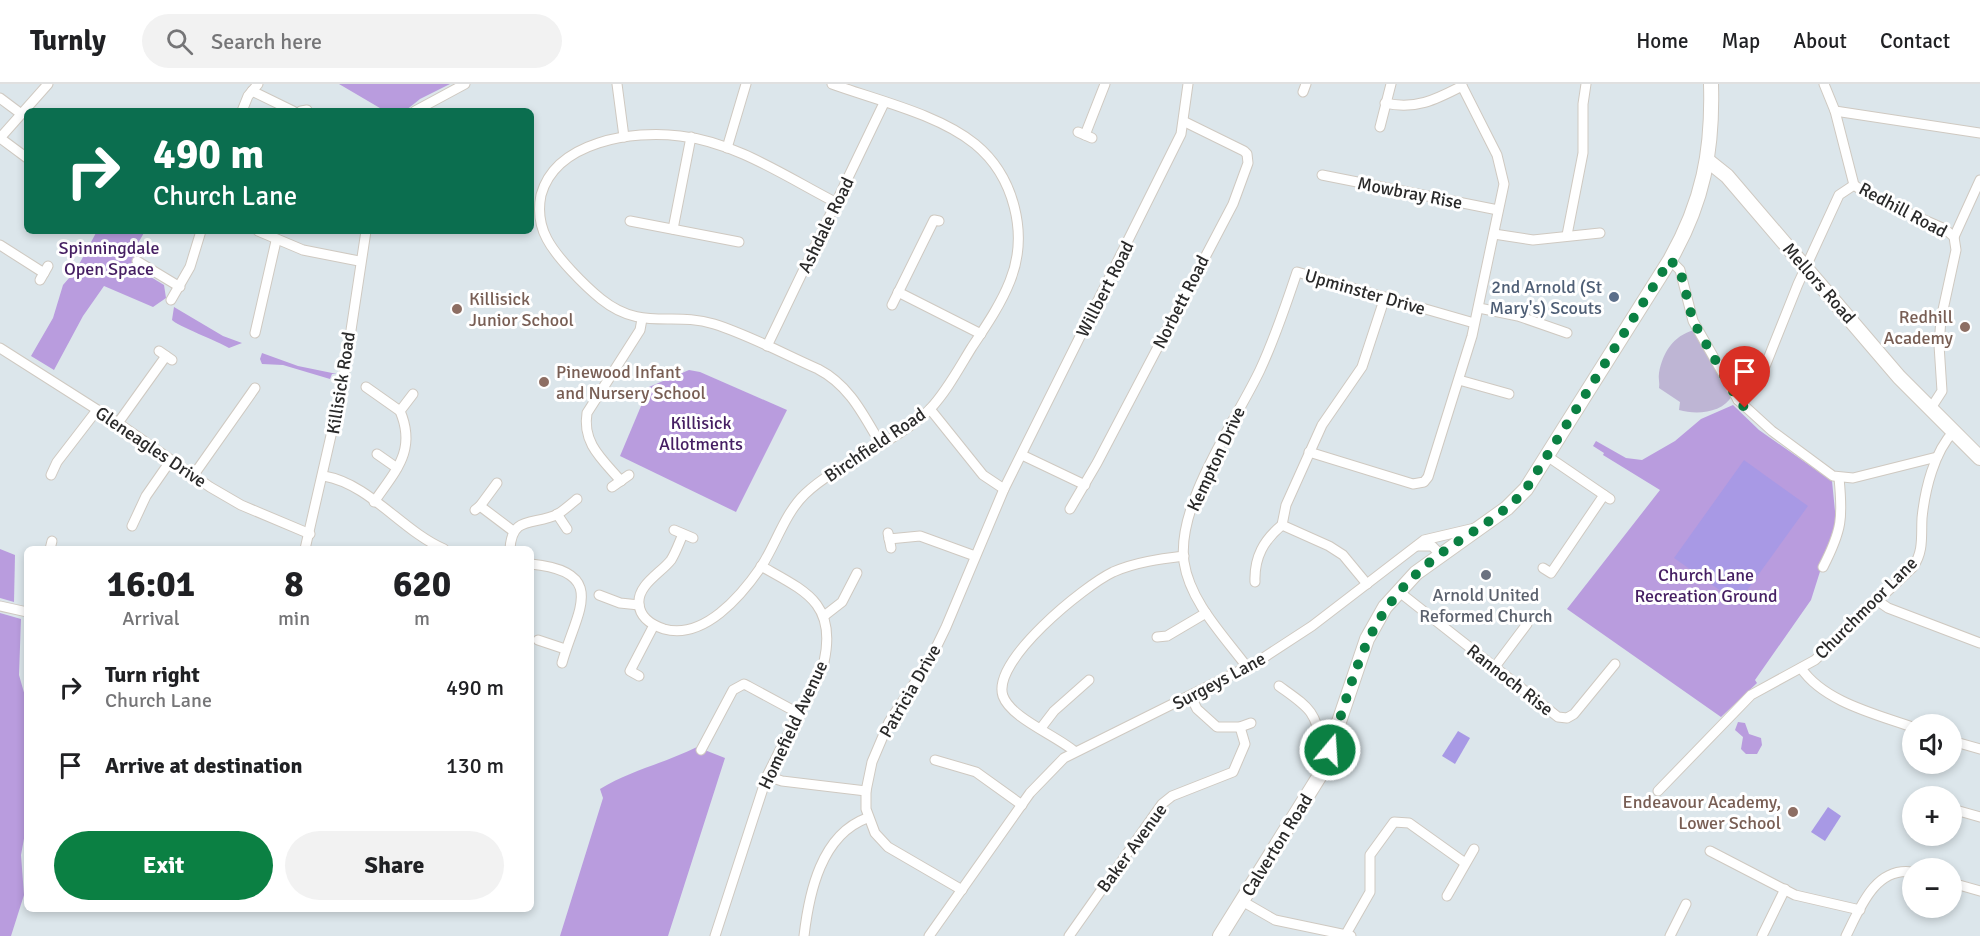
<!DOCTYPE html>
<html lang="en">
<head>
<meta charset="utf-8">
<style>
	:root { --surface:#fff; --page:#f2f2f2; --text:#202124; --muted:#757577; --line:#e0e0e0; --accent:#0b8043 }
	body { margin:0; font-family:Signika,sans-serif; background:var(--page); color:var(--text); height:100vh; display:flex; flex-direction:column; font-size:22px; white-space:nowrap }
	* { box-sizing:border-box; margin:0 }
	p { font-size:20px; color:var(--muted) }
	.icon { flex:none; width:33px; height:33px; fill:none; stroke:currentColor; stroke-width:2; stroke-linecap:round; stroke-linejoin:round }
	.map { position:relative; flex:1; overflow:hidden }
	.side { position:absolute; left:24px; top:462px; width:510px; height:366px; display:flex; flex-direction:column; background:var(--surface); border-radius:9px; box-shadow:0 3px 9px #0003 }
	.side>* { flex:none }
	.guide { position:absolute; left:24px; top:24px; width:510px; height:126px; border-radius:9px; box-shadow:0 3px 9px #0003; background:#0b6e4f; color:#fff; overflow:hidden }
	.fabs { position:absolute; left:1902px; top:630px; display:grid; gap:12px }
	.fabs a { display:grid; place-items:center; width:60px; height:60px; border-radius:50%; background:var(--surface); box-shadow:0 3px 9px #0003; font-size:30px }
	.pin { position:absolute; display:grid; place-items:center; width:51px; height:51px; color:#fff; margin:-62px -26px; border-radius:50% 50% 50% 0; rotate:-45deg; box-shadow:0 0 6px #0007 }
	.pin .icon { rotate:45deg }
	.me { position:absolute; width:66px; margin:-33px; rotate:18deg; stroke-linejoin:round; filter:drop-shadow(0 0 4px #0008) }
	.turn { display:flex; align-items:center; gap:21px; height:126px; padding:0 30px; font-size:27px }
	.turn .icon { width:78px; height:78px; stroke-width:2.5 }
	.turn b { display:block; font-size:42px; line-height:51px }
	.eta { display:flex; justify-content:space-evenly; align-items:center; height:102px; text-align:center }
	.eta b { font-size:36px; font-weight:800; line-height:42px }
	.button { display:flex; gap:12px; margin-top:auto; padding:12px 30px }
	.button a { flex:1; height:69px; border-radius:36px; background:var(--accent); color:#fff; font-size:24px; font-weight:800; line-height:69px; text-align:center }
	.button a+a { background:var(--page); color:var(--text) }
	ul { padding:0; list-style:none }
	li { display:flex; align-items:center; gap:18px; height:78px; padding:0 30px }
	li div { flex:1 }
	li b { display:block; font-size:22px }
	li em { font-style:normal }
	header { display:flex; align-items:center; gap:36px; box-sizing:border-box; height:84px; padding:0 30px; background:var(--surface); border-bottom:2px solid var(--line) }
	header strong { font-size:28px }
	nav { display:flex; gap:33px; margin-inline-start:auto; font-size:21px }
	.search { width:420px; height:54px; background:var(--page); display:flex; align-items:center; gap:15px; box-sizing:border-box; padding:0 21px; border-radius:33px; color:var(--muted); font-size:22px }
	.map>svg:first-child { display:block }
	.green { fill:#b99cde }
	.cemetery { fill:#beb5d4 }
	.pitch { fill:#a899e5 }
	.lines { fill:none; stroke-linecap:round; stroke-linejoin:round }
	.street-casing { stroke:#cfc9c1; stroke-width:11 }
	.secondary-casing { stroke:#cfc9c1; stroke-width:16 }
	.street { stroke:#fff; stroke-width:9 }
	.secondary { stroke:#fff; stroke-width:14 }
	.route { stroke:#0b8043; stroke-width:10; stroke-dasharray:0 18 }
	.service-dot { fill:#5c6f8a; stroke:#fff; stroke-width:2 }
	.education-dot { fill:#8d6e63; stroke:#fff; stroke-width:2 }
	.worship-dot { fill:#6b7280; stroke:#fff; stroke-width:2 }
	.labels { text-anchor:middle; stroke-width:6; stroke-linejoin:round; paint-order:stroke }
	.street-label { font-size:18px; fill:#2a2a2a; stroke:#fff }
	.park-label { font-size:18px; fill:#451e62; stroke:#fff }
	.service-label { font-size:18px; fill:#4e5e75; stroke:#fff; text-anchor:end }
	.education-label { font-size:18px; fill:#785e54; stroke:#fff; text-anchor:start }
	.worship-label { font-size:18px; fill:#5b616d; stroke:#fff }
</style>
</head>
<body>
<header>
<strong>Turnly</strong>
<div class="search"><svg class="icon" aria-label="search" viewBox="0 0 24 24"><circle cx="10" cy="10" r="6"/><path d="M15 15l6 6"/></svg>Search here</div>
<nav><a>Home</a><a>Map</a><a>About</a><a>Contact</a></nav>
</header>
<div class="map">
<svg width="1980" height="852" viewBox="0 0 1980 852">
	<rect width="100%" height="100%" fill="#dce6eb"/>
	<g class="green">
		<polygon points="339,0 450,0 420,15 405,27 385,27"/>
		<polygon points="97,147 145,147 133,168 137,171 131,181 164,201 166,214 153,223 104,202 83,232 54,286 31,272 53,234 63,201 76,186"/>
		<path d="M 174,223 L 223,252 L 242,259 L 229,264 C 219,258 176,241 172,236 Z"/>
		<polygon points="262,269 298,282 337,290 332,290 330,295 283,281 262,280 260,275"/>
		<polygon points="689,286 700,288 787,326 736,428 620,372 649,303"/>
		<polygon points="1733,321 1759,346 1832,397 1836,437 1811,516 1755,596 1757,599 1721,633 1567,525 1660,406 1603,371 1604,369 1593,362 1596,357 1626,374 1642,376 1675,357 1701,335"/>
		<polygon points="0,465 15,471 14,518 0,514"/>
		<polygon points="0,529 21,535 19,591 25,612 27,651 25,749 21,771 24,811 11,852 0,852"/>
		<polygon points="1738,638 1745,639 1749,650 1761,654 1762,661 1757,670 1746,670 1741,665 1743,653 1735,646"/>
		<path d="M 697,663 L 725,674 L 668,852 L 560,852 L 603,714 L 600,705 C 631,686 665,679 697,663 Z"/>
	</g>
	<path class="cemetery" d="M 1694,246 L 1732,312 C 1722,329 1697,331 1679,326 L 1680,318 L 1659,304 C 1660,299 1658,294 1659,289 C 1663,268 1673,252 1694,246 Z"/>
	<g class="pitch">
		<polygon points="1744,376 1808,422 1738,519 1674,474"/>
		<polygon points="1458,647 1470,654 1455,680 1442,672"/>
		<polygon points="1828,723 1841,732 1825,757 1811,748"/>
	</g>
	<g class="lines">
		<defs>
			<g id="street">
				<polyline points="617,0 624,53"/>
				<polyline points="1824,0 1835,27 1854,101 1870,112 1945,145 1954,153 1956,166 1941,235 1939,261 1942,307 1931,324"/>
				<polyline points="252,7 293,27"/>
				<polyline points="1303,8 1306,0"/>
				<polyline points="0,14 20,29"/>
				<path d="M 1385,19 C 1415,26 1435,16 1462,2"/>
				<polyline points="242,27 248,12 258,0"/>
				<polyline points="301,27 307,26"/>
				<polyline points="415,27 465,0"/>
				<polyline points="1835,27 1980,49"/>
				<polyline points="1380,43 1391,0"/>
				<polyline points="1078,48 1092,54"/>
				<polyline points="1085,51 1105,0"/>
				<polyline points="0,54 48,0"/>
				<polyline points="0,54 27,74"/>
				<polyline points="727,64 746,0"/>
				<polyline points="1322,91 1498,126"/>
				<path d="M 837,119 C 788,94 736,58 680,52 C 633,46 556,57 541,111 C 538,126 540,142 547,155 C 557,174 585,202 601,215 C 642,248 672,227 714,240 C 749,251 784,270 818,285 C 849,301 863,330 880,359"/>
				<polyline points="630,137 739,158"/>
				<polyline points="673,145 691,53"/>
				<polyline points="258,147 303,166 359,177"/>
				<polyline points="1494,150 1533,156 1600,149"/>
				<polyline points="1567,151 1583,69 1583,20 1586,0"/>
				<polyline points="1954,153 1980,96"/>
				<polyline points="0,161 44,189"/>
				<polyline points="1670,176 1680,186 1693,237 1738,316 1772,347 1833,392 1853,394 1937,373"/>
				<polyline points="137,177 180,203"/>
				<polyline points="40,196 48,182"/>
				<polyline points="898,208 981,250"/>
				<polyline points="171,216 190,183 201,147"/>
				<polyline points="892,221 934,136 939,137"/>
				<polyline points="1479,224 1518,232 1567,249"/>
				<polyline points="255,249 276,157"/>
				<polyline points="767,262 884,19"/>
				<polyline points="0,264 118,339 210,403 241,421 310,450"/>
				<polyline points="159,267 172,276"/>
				<polyline points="1459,296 1509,310"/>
				<path d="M 366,303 L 400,327 C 417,367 395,387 374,418"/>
				<polyline points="1738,316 1749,310 1760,295 1798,200 1839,111 1854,101"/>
				<polyline points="930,325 983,391 1004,405"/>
				<polyline points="400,327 413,310"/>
				<polyline points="118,339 166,272"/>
				<polyline points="1309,368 1413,400 1424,398 1428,393 1472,252 1504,100 1497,71 1461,0"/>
				<polyline points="377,370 397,384"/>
				<polyline points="1022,371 1085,401"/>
				<polyline points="1547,372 1610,415"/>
				<polyline points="51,391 57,378 97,326"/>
				<polyline points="193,392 255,304"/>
				<path d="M 324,392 C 370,400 402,447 444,465"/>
				<path d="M 621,397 C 602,375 582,359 587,329 L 640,246 L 642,235"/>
				<polyline points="612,403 629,391"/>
				<polyline points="480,422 497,399"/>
				<polyline points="1070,425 1097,379 1233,120 1248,79 1247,70 1244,67 1185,38"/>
				<polyline points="475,426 480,422 513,447"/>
				<polyline points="557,430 567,445"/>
				<polyline points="1282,441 1286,421 1322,341 1362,283 1385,213"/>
				<polyline points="1282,441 1329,462 1343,471 1367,500"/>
				<polyline points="132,442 146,412 171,376"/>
				<polyline points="674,446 693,454"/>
				<polyline points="888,449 891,464"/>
				<path d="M 683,450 C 679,459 676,468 671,476 C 661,489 637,501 639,520 C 640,534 652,541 664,545 C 704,556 741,512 761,483 C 776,460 785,429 805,410 C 840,377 898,358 930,325 C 947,307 959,284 972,263 C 986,242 1001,220 1010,197 C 1029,150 1014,92 975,60 C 938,30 876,16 832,0"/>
				<polyline points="889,455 920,452 975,472"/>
				<polyline points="1417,462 1432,462 1440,470"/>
				<polyline points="50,465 52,457"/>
				<polyline points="305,465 343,299 366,147"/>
				<path d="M 510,465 C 512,430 535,442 558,430 C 564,426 571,420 577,415"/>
				<path d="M 531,480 C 610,488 576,528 562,579"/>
				<path d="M 1823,483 C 1842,446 1843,434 1839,394"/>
				<polyline points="1543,484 1551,489 1604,411"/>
				<path d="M 1255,498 C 1254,473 1264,456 1282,441"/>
				<polyline points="1398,507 1558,633 1567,634 1574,630 1615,580"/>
				<polyline points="599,511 620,519 639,521"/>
				<polyline points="1878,517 1888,524 1980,559"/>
				<polyline points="0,522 27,528"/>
				<polyline points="824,532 842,518 857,489"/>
				<polyline points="1157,553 1167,552 1206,529"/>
				<polyline points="538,556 565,565"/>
				<path d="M 1247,583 C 1224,552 1190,518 1184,478 C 1176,420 1236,337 1260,286 C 1275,254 1286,221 1297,188 L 1474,239"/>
				<polyline points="1494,584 1527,540"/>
				<path d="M 1801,584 C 1824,618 1876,630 1912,643"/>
				<polyline points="639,592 630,587 654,541"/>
				<path d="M 1279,602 C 1308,623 1316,626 1322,663 L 1330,666"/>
				<polyline points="1191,613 1197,625 1217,643 1240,643 1251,639"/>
				<polyline points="1041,644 1054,627 1089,596"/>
				<polyline points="1952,657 1980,665"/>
				<polyline points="701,666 733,606 744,600 748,602 798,629"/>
				<path d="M 1074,667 C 1055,651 1011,634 1003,612 C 991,577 1084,502 1113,488 C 1136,478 1160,475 1184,472"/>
				<polyline points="935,676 976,688 1022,721"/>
				<polyline points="767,692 782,697 866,707"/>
				<path d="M 1658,707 L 1751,611 L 1815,576 L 1913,483 C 1924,467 1921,452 1922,434 C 1925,405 1934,368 1954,347"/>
				<polyline points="1952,725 1980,733"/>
				<polyline points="1710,767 1795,811 1860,826"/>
				<polyline points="1952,799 1980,807"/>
				<polyline points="962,806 888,763 875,749 866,725 866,707 872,678 889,638 931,574 946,543 1004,405 1181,50 1188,0"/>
				<polyline points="1447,812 1474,765"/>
				<polyline points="1242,817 1275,836 1351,852"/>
				<polyline points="1346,850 1370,808 1370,771 1394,738 1409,739 1465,779"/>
				<path d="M 715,852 L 767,692 L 824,578 C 837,519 805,507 761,482"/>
				<path d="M 804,852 C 809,809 821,751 867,734"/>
				<polyline points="929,852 1030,709 1064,674 1257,578 1312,542 1424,456 1475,444"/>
				<polyline points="1069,852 1162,720 1172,712 1233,688 1245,660 1240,643"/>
				<polyline points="1670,852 1686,820"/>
				<polyline points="1762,852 1785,805"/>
				<path d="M 1846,852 C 1860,824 1875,783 1912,788"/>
			</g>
			<g id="secondary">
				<polyline points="1707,76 1727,92 1899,293 1980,374"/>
				<path d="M 1220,852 L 1322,688 L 1367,555 L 1385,523 L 1416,489 L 1507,424 L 1526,405 L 1670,176 C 1703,118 1713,67 1711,0"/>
			</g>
		</defs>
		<use href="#street" class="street-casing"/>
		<use href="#secondary" class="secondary-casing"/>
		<use href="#street" class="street"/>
		<use href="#secondary" class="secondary"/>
	</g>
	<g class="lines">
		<path class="route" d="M 1330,666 C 1357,584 1366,526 1439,471 C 1468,449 1502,433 1526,405 L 1670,176 L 1680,186 L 1693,237 L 1738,316 L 1745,324"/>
	</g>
	<circle class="service-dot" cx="1614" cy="213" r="6"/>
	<g class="education-dot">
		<circle cx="457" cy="225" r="6"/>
		<circle cx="1965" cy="243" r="6"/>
		<circle cx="544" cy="298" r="6"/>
		<circle cx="1793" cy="728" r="6"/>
	</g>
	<circle class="worship-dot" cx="1486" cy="491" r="6"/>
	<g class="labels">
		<g class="street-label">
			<text transform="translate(1410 109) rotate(11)" y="6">Mowbray Rise</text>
			<text transform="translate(1903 126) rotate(28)" y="6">Redhill Road</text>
			<text transform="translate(826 141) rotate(-64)" y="6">Ashdale Road</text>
			<text transform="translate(1819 199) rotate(49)" y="6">Mellors Road</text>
			<text transform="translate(1105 205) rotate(-63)" y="6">Willbert Road</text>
			<text transform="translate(1365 208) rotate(16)" y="6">Upminster Drive</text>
			<text transform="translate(1181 218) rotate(-63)" y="6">Norbett Road</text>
			<text transform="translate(341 299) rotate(-81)" y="6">Killisick Road</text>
			<text transform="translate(875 361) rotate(-34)" y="6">Birchfield Road</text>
			<text transform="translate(151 363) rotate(34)" y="6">Gleneagles Drive</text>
			<text transform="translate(1216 375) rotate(-65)" y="6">Kempton Drive</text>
			<text transform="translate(1866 524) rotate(-45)" y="6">Churchmoor Lane</text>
			<text transform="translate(1510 596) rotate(38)" y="6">Rannoch Rise</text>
			<text transform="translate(1219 597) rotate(-28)" y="6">Surgeys Lane</text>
			<text transform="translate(910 607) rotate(-60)" y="6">Patricia Drive</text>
			<text transform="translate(793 641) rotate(-65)" y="6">Homefield Avenue</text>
			<text transform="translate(1277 761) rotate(-58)" y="6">Calverton Road</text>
			<text transform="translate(1132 764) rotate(-54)" y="6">Baker Avenue</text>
		</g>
		<g class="park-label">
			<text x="109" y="170">Spinningdale<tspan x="109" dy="21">Open Space</tspan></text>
			<text x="701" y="345">Killisick<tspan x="701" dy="21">Allotments</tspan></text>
			<text x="1706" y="497">Church Lane<tspan x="1706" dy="21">Recreation Ground</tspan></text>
		</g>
		<g class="service-label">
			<text x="1602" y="209">2nd Arnold (St<tspan x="1602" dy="21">Mary's) Scouts</tspan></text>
		</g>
		<g class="education-label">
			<text x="469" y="221">Killisick<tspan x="469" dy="21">Junior School</tspan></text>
			<text x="1953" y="239" text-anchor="end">Redhill<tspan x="1953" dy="21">Academy</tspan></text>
			<text x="556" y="294">Pinewood Infant<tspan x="556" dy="21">and Nursery School</tspan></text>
			<text x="1781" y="724" text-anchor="end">Endeavour Academy,<tspan x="1781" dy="21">Lower School</tspan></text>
		</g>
		<g class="worship-label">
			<text x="1486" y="517">Arnold United<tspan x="1486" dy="21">Reformed Church</tspan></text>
		</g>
	</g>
</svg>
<div class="fabs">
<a><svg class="icon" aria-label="sound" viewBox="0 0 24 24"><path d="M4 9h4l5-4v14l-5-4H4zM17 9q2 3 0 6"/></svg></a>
<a>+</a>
<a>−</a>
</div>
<div class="pin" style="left:1745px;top:324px;background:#d93025"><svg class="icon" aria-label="arrive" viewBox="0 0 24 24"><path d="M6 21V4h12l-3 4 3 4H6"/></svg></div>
<svg class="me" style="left:1330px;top:666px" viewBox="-20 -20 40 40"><circle r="17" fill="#0b8043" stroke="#fff" stroke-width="3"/><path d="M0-11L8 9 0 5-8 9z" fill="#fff"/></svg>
<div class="guide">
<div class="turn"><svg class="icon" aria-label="right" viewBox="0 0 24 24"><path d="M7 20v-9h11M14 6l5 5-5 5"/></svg><div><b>490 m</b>Church Lane</div></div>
</div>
<section class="side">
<div class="eta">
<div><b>16:01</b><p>Arrival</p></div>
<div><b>8</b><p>min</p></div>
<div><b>620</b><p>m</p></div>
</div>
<ul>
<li><svg class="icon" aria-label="right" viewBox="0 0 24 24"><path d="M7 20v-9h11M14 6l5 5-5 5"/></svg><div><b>Turn right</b><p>Church Lane</p></div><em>490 m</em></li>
<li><svg class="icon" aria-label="arrive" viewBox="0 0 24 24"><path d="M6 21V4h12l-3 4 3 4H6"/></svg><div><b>Arrive at destination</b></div><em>130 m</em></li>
</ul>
<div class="button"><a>Exit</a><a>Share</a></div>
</section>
</div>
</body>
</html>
